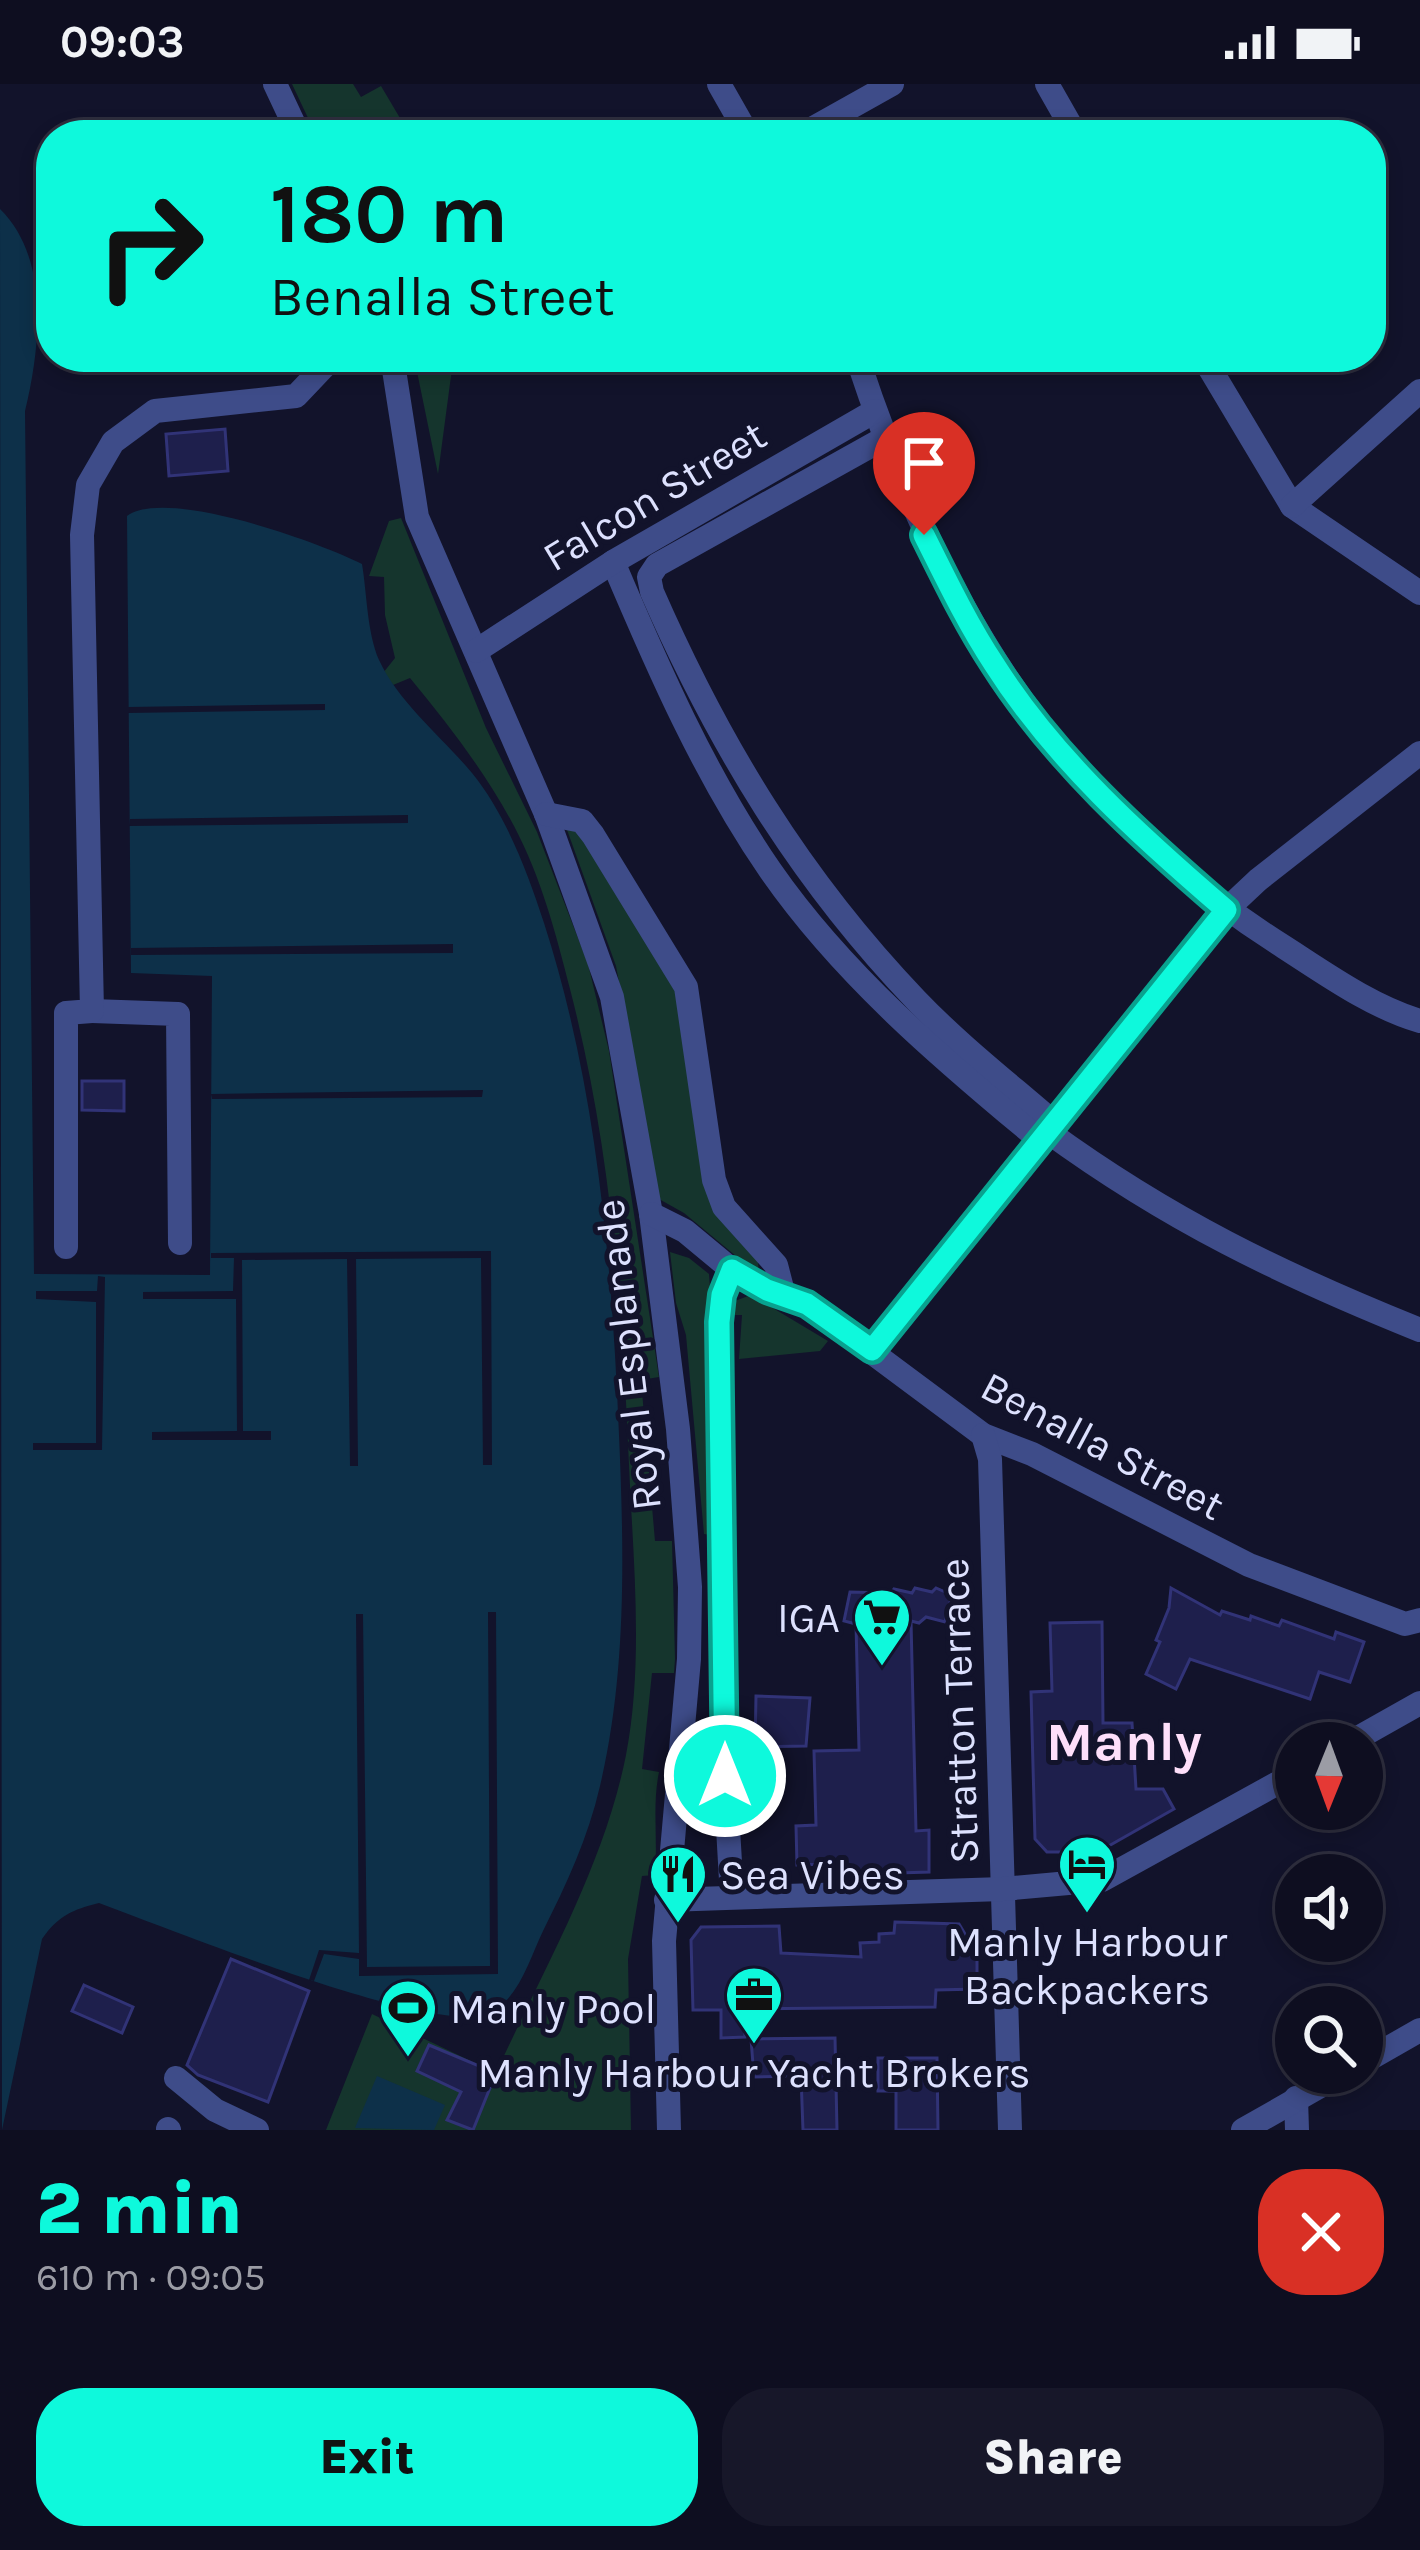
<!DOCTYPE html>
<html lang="en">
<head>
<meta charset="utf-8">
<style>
	:root { --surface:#0e0e20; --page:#171729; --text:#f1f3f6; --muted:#9b9ca5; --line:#2e2e3e; --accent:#0ef9dc }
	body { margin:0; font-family:Karla,sans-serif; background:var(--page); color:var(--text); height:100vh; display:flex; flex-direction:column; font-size:45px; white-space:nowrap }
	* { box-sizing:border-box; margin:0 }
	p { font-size:39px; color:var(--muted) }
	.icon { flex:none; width:66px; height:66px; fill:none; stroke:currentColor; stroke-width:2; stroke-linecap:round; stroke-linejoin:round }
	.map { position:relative; height:2046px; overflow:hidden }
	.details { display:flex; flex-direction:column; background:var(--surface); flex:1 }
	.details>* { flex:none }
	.banner { position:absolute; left:36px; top:36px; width:1350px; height:252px; border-radius:48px; box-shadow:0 6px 18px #0003,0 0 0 3px var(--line); background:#0ef9dc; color:#111; overflow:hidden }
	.needle { width:78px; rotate:181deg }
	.fabs { position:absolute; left:1275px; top:1638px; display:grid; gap:24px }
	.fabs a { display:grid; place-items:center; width:108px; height:108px; border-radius:50%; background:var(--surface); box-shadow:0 6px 18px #0003,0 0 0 3px var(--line); font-size:60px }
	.pin { position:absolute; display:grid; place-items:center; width:102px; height:102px; color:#fff; margin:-123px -51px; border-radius:50% 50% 50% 0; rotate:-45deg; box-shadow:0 0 12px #0007 }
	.pin .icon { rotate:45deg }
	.me { position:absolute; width:132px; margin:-66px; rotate:0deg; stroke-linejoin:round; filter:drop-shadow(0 0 9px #0008) }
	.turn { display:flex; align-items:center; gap:42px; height:252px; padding:0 36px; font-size:54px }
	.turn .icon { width:156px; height:156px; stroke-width:2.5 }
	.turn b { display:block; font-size:84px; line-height:102px }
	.round { display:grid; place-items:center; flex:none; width:126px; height:126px; border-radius:48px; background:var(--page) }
	.summary { display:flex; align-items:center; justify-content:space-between; height:204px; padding:0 36px }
	h1 { font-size:72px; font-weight:800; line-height:90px; color:var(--accent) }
	.cta { display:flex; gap:24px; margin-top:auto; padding:24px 36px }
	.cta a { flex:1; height:138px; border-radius:48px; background:var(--accent); color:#111; font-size:48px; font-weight:800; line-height:138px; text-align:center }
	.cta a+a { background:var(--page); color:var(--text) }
	.status { display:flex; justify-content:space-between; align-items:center; height:84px; padding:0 60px; background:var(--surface); direction:ltr }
	.status svg { height:33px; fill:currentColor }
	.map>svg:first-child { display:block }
	.green { fill:#15352d }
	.water { fill:#0d3049 }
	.pier { fill:#12132b }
	.building { fill:#1e1f4c; stroke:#313377; stroke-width:3 }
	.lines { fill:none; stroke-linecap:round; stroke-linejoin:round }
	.minor { stroke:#3e4c89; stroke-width:24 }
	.route-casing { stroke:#09a28f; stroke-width:30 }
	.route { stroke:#0ef9dc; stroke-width:21 }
	.labels { text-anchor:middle; stroke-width:10; stroke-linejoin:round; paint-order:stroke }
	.street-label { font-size:42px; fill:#dde1fe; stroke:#12132b }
	.poi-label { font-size:42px; fill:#dde1fe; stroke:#12132b; text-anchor:start }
	.district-label { font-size:54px; font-weight:bold; fill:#fedffa; stroke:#12132b }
</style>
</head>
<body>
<div class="status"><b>09:03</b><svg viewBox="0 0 49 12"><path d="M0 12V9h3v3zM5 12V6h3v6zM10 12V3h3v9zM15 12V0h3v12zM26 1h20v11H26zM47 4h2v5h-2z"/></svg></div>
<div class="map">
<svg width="1420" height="2046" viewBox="0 0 1420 2046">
	<rect width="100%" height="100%" fill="#12132b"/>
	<g class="green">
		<polygon points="292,0 353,0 361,13 381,2 410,51 316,51"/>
		<polygon points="414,273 459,273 453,277 438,390"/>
		<path d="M 401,434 L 486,644 L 537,748 L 588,880 L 609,967 L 659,1293 L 641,1296 L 655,1457 L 672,1457 L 675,1575 L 674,1589 L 652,1589 L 642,1685 L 659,1688 C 652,1722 658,1755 655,1791 L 642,1792 L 628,1875 L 631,2046 L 326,2046 L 372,1930 L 496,1989 C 543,1886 604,1782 626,1671 C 644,1578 633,1475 629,1381 C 622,1217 611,1064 570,905 C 556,850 541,793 514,742 C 485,688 449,641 410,594 L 393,601 L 383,589 L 395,574 L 385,531 L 384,493 L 369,492 L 389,437 Z"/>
		<polygon points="566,743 579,745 675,897 711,1115 758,1178 759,1191 684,1129 659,1115 616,882"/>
		<polygon points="670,1168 689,1174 709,1190 717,1301 717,1452 704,1450 686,1251 676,1219"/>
		<polygon points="751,1211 828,1257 820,1267 739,1275 742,1231 729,1231 732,1218"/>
	</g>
	<g class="water">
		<path d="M 0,125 C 51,175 40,265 25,327 L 34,1190 L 210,1191 L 212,892 L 131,889 L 127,432 C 166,403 319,458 362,480 C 367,510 367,548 379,576 C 399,619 442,653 472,689 C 505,729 528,789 544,839 C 597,1003 612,1180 619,1351 C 624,1467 627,1588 600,1702 C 588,1754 567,1799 543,1847 C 529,1876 517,1922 483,1931 C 421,1947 170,1845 99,1819 C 72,1826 59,1831 42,1855 L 2,2046 Z"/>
		<polygon points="377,1992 445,2021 434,2046 355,2044"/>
	</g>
	<g class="pier">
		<polygon points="325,620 325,626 128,629 128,623"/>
		<polygon points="408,731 408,739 129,742 130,735"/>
		<polygon points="453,860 453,869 131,871 131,864"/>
		<polygon points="483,1006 482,1013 212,1015 211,1010"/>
		<polygon points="491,1167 492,1381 483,1381 481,1174 356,1175 358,1382 350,1382 347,1175 242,1176 243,1347 271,1347 271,1356 152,1356 152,1348 237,1347 236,1215 143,1215 143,1208 233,1207 234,1174 211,1174 211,1169"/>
		<polygon points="98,1192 105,1193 102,1366 33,1366 33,1359 96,1359 96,1218 36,1215 36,1207 97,1207"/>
		<polygon points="488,1528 496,1528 498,1890 359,1892 359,1875 324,1870 314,1897 309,1896 319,1866 359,1869 356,1530 363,1530 367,1883 490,1882"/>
	</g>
	<g class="building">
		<polygon points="225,345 228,387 169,392 166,350"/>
		<polygon points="82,997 124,997 124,1027 82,1026"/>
		<polygon points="915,1504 932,1508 936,1504 952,1511 945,1538 926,1533 919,1539 911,1537 916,1747 929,1746 929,1788 832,1791 832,1780 797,1781 796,1742 816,1741 814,1667 859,1666 856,1540 844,1537 850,1508 891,1509 894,1505 912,1509"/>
		<polygon points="1171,1504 1220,1531 1222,1527 1250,1536 1251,1532 1279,1542 1282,1536 1334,1555 1336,1548 1364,1558 1350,1598 1319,1588 1310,1615 1190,1575 1176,1605 1146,1590 1160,1558 1156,1556 1169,1524"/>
		<polygon points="1102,1538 1103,1639 1132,1639 1136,1705 1163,1705 1174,1725 1098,1768 1047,1768 1035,1755 1031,1608 1052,1607 1050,1539"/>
		<polygon points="756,1612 810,1614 806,1662 755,1663"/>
		<polygon points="895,1838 959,1840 977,1870 977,1905 936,1906 935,1923 744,1925 745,1953 721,1954 721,1926 693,1926 691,1856 701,1843 779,1842 781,1869 861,1873 860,1859 879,1858 879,1850 894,1849"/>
		<polygon points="231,1875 309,1907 268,2018 198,1991 187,1981"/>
		<polygon points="84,1901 133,1923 122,1949 72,1927"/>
		<polygon points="835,1954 837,2046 803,2046 801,1992 754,1993 751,1955"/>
		<polygon points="429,1961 496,1989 473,2046 447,2036 461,2008 417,1987"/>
		<polygon points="878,1974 937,1974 938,2046 896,2046 896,2007 878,2007"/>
	</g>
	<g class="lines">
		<g class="minor">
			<polyline points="275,0 299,51"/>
			<polyline points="719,0 748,51"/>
			<polyline points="1047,0 1076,51"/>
			<polyline points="801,51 892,0"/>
			<polyline points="392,273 417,433 546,730 612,913 651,1130 678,1345 690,1503 689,1575 664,1857 669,2046"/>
			<path d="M 857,273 C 939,523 1058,720 1284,863 C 1326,890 1372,923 1420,937"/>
			<polyline points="1203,273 1292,422 1420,509"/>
			<path d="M 883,355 L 657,481 L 649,493 L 652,508 C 719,661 800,795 916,916 C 958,960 1008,999 1054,1039"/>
			<polyline points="1292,422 1420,307"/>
			<path d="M 613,478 C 658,584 704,690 770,786 C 842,890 943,976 1040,1056"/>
			<polyline points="476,567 613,478 875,327"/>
			<polyline points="546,730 582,737 593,751 686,903 714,1096 724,1123 776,1181 784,1212"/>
			<polyline points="92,927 178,930 180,1159"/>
			<path d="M 1047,1047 C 1169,1136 1281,1190 1420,1246"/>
			<polyline points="651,1130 685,1147 732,1186 768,1206 807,1220 983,1351 1032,1370 1249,1481 1405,1540 1420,1536"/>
			<polyline points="66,1163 66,929 92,927 82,451 88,401 113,358 155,327 296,312 333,273"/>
			<polyline points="732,1186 722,1211 719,1238 725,1692 732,1813"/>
			<polyline points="872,1266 1226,826 1258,796 1420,669"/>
			<polyline points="983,1351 990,1375 1010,2046"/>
			<polyline points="1349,1659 1420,1619"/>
			<polyline points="666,1816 1003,1805 1102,1796 1296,1689"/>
			<polyline points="1362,1979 1420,1946"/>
			<polyline points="176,1994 215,2026 257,2046"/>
			<polyline points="1296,2014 1297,2046"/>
			<polyline points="168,2045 169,2046"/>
			<polyline points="1243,2046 1343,1989"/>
		</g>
	</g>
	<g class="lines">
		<defs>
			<path id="route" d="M 725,1692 L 719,1238 L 722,1211 L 732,1186 L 767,1206 L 807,1220 L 872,1266 L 1226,826 C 1141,753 1055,676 994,580 C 967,539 946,495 924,451"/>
		</defs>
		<use href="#route" class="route-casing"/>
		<use href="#route" class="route"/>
	</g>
	<defs>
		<symbol id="supermarket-pin" viewBox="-11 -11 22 30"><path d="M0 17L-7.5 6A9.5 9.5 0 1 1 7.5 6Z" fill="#0ef9dc" stroke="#12132b"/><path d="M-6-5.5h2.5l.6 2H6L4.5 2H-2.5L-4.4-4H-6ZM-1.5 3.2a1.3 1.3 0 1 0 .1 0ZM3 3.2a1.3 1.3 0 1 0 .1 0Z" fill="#111"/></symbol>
		<symbol id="hotel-pin" viewBox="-11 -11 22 30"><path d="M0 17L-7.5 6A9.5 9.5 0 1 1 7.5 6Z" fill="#0ef9dc" stroke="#12132b"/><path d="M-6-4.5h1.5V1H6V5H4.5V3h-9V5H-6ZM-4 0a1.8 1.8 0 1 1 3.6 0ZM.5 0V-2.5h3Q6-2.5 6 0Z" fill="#111"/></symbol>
		<symbol id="restaurant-pin" viewBox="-11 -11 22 30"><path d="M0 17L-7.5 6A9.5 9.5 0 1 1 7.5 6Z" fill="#0ef9dc" stroke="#12132b"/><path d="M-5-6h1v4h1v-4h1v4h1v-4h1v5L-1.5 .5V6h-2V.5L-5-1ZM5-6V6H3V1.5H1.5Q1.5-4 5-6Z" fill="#111"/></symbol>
		<symbol id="office-pin" viewBox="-11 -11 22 30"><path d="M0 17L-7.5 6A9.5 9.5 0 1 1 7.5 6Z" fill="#0ef9dc" stroke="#12132b"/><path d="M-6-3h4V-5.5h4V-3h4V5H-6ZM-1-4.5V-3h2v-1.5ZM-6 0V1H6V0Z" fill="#111"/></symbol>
		<symbol id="stadium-pin" viewBox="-11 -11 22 30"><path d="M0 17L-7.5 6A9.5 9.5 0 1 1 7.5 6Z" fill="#0ef9dc" stroke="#12132b"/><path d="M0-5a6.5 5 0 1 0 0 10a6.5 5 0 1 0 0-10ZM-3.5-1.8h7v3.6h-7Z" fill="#111"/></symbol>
	</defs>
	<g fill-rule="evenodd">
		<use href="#supermarket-pin" x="849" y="1500" width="66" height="90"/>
		<use href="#hotel-pin" x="1054" y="1747" width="66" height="90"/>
		<use href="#restaurant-pin" x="645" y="1757" width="66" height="90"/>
		<use href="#office-pin" x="721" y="1878" width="66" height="90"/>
		<use href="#stadium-pin" x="375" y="1891" width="66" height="90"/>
	</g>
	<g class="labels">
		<g class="street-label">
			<text transform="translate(654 411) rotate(-31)" y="15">Falcon Street</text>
			<text transform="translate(627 1271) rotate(-97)" y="15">Royal Esplanade</text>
			<text transform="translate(1103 1361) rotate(28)" y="15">Benalla Street</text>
			<text transform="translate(958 1627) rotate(-92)" y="15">Stratton Terrace</text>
		</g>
		<g class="poi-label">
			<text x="840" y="1548" text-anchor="end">IGA</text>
			<text x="720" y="1805">Sea Vibes</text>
			<text x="1087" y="1872" text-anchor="middle">Manly Harbour<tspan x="1087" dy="48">Backpackers</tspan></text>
			<text x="450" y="1939">Manly Pool</text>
			<text x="754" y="2003" text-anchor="middle">Manly Harbour Yacht Brokers</text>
		</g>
		<g class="district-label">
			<text x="1124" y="1676">Manly</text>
		</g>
	</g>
</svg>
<div class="fabs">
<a><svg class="needle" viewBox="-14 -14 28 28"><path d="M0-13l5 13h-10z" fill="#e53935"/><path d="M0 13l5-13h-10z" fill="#9b9ca5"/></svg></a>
<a><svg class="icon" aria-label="sound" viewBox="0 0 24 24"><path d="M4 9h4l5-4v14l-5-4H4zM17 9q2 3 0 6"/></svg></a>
<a><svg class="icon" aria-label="search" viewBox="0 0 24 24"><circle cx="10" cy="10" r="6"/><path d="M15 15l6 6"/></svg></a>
</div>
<div class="pin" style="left:924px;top:451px;background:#d93025"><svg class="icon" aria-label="arrive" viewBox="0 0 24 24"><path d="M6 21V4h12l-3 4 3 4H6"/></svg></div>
<svg class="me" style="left:725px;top:1692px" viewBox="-20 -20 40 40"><circle r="17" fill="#0ef9dc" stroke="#fff" stroke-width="3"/><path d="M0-11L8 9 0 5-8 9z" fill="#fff"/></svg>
<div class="banner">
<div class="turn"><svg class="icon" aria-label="right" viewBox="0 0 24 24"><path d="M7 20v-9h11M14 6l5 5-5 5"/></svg><div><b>180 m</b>Benalla Street</div></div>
</div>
</div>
<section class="details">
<div class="summary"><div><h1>2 min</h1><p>610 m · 09:05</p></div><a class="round" style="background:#d93025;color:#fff"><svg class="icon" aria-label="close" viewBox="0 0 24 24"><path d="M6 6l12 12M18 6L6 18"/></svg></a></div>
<div class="cta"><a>Exit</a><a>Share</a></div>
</section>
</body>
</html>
